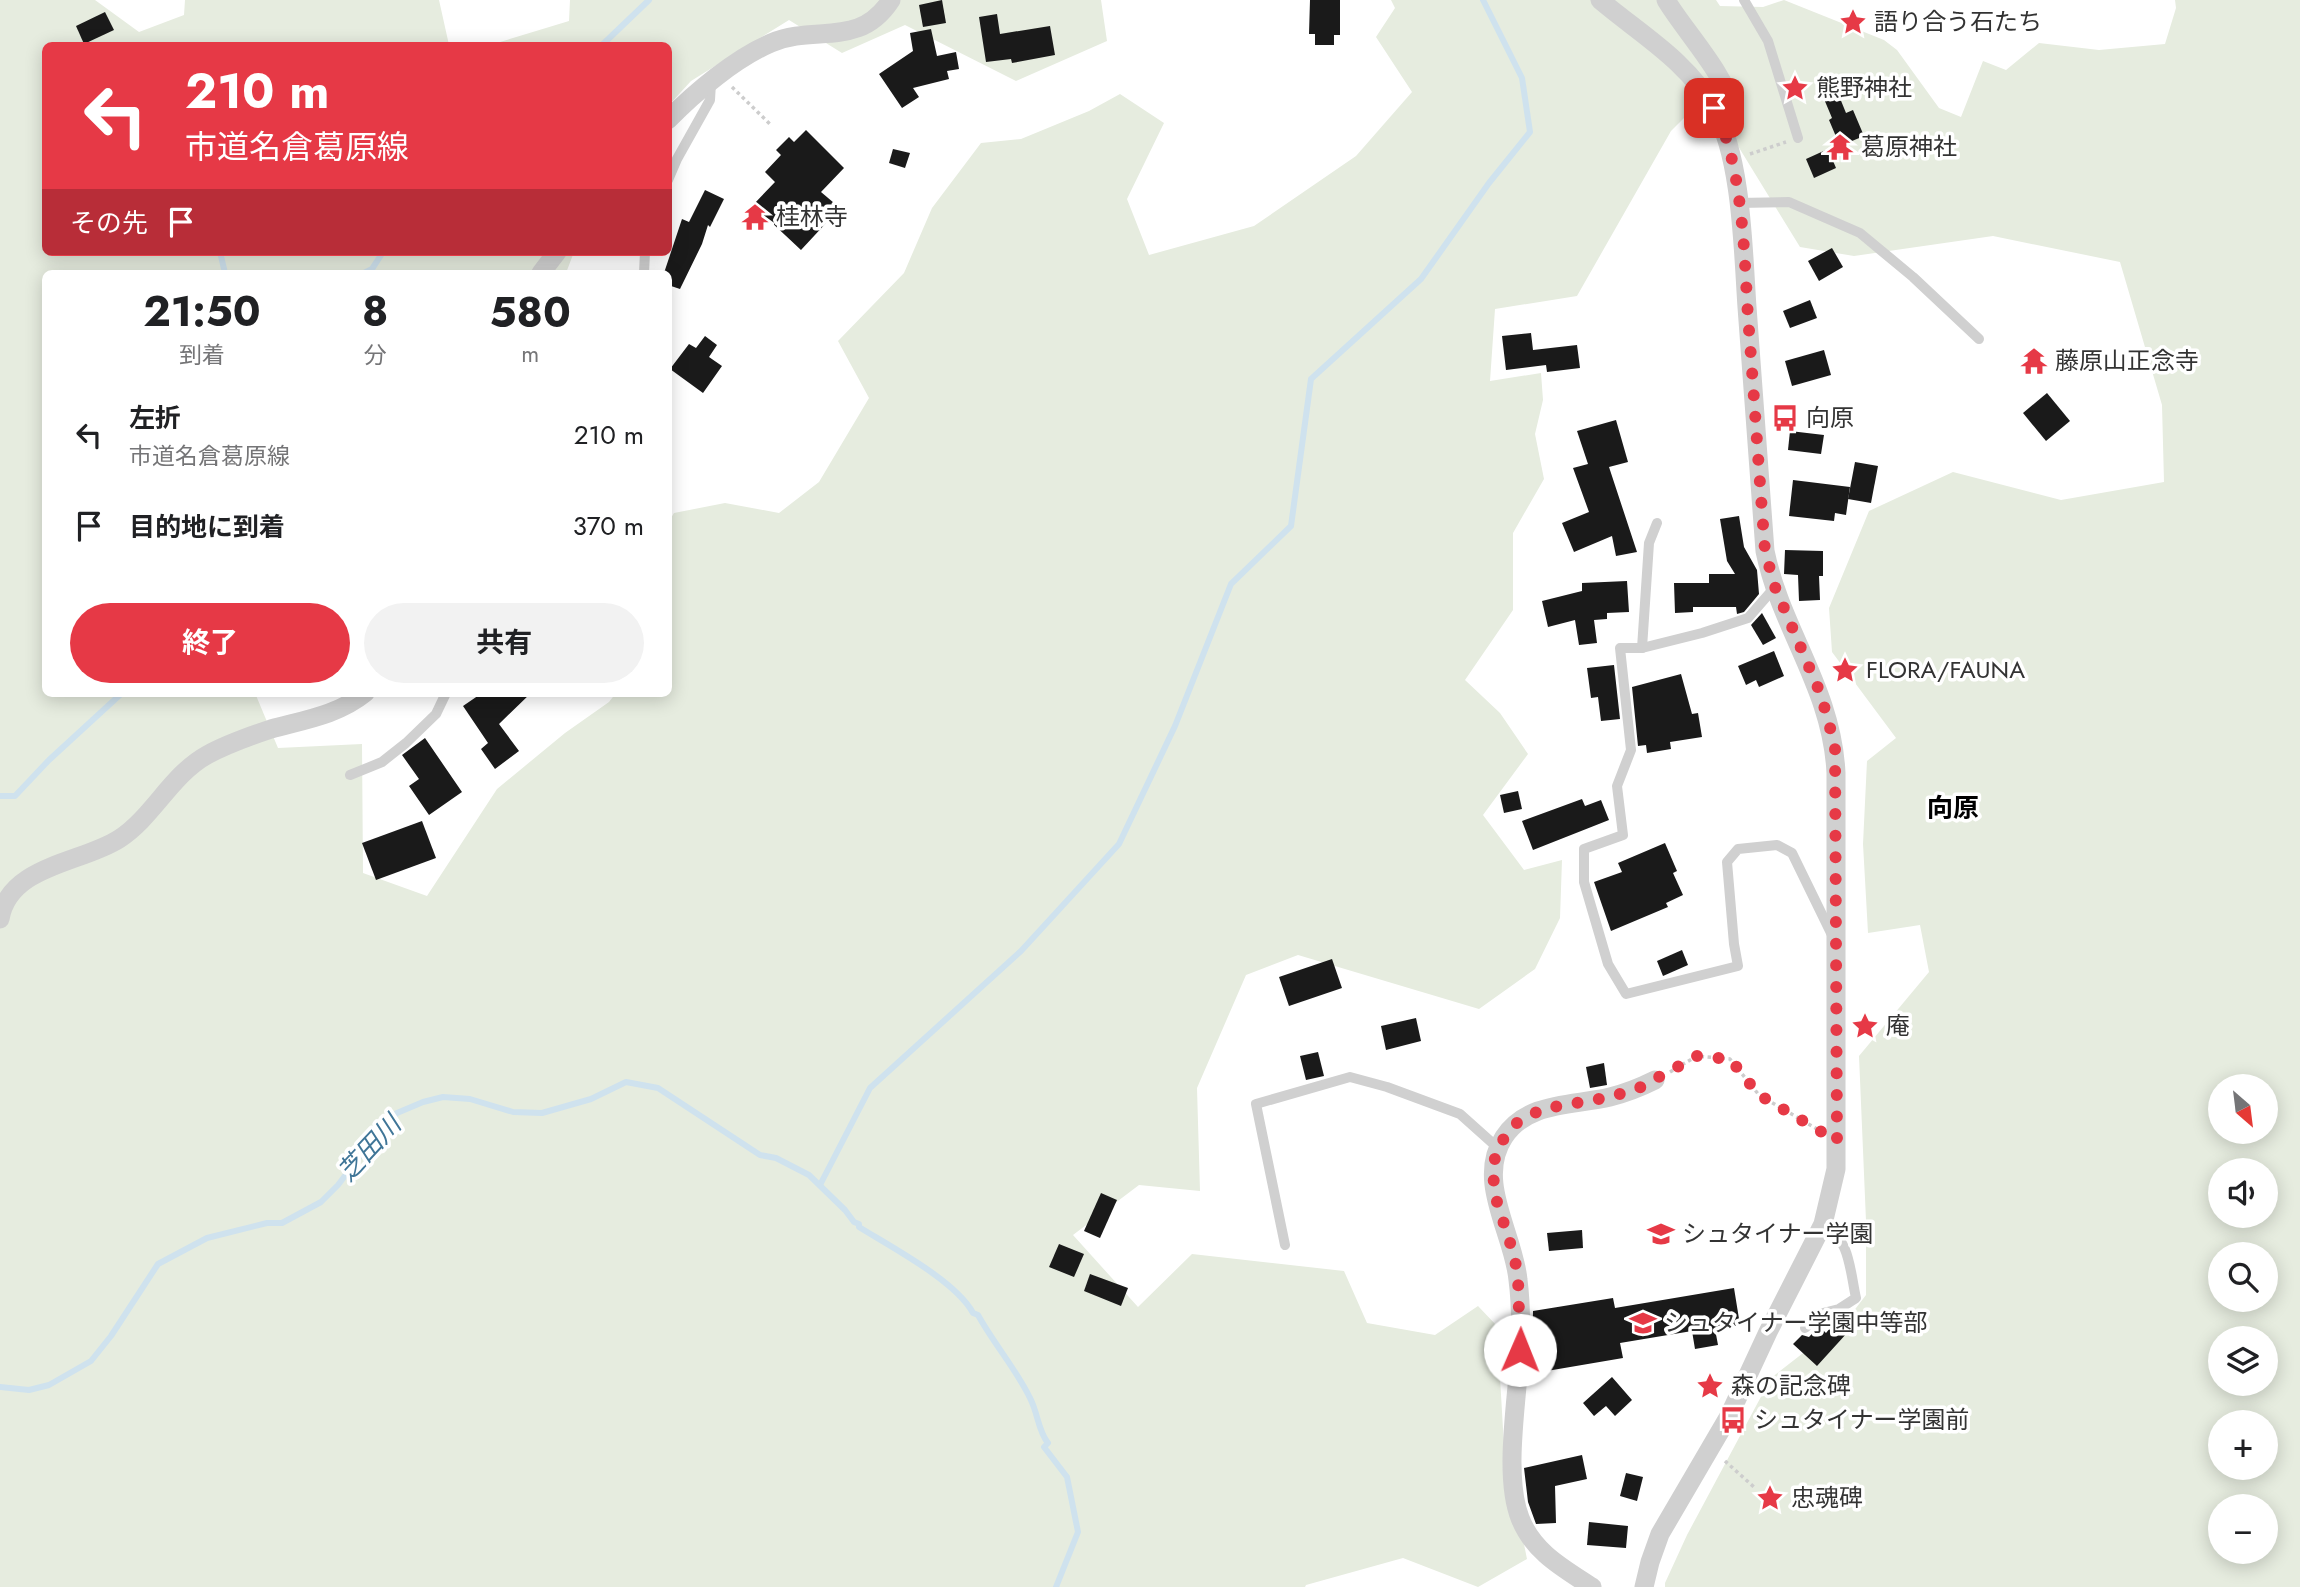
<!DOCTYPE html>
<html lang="ja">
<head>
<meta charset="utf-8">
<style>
	:root { --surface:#fff; --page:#f2f2f2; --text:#202124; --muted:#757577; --accent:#e63946 }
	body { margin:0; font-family:Jost,"Noto Sans JP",sans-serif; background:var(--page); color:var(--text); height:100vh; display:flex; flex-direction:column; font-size:26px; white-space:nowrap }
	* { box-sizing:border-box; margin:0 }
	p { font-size:23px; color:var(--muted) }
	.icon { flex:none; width:38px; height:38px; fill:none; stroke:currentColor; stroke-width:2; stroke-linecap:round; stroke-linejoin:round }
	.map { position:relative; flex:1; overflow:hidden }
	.sheet { position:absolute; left:42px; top:270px; width:630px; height:427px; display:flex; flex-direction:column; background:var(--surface); border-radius:10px; box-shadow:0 4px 18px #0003 }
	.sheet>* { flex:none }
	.hud { position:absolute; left:42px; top:42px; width:630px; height:214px; border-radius:10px; box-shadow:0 4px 18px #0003; background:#e63946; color:#fff; overflow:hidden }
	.needle { width:46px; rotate:152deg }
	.tools { position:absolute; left:2208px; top:1074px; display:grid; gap:14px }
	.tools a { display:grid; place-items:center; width:70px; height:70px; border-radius:50%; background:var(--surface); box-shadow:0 4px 18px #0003; font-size:35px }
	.pin { position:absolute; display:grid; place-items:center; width:60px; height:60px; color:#fff; margin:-30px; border-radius:14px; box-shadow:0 4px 10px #0006 }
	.me { position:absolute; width:77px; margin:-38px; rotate:1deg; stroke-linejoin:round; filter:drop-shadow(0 0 5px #0008) }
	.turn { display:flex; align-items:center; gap:24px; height:147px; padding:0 28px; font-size:32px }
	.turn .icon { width:91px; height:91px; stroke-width:2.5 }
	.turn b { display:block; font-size:49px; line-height:60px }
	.then { display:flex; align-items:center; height:66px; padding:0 28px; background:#0003; gap:14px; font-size:26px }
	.eta { display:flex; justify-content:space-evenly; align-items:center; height:119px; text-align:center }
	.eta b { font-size:42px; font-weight:700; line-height:49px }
	.action { display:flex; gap:14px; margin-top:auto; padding:14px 28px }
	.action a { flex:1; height:80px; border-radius:42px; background:var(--accent); color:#fff; font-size:28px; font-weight:700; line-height:80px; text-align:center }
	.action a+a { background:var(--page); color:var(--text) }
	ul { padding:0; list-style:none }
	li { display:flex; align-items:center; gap:21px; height:91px; padding:0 28px }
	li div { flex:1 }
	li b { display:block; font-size:26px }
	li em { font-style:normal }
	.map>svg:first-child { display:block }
	.green { fill:#e6ecdf; fill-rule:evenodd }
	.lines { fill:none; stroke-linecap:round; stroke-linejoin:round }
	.stream { stroke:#cfe2ee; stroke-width:6 }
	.building { fill:#1a1a1a }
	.path { stroke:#cdcdcd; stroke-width:3.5; stroke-dasharray:3.5 3.5; stroke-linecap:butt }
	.service { stroke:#d0d0d0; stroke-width:10 }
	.minor { stroke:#d0d0d0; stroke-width:19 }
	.route { stroke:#e63946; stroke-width:12; stroke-dasharray:0 21.6 }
	.labels { text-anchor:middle; stroke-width:7; stroke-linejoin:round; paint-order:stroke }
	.poi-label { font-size:24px; fill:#333; stroke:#fff; text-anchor:start }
	.neighbourhood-label { font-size:26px; font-weight:bold; fill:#000; stroke:#fff }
	.water-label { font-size:26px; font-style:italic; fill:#3f7597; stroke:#fff }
</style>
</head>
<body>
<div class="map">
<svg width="2300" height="1587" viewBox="0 0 2300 1587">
	<rect width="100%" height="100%" fill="#fff"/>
	<g class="green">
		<path d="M 0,0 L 95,0 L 139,32 L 184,15 L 185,0 L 439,0 L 449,45 L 46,46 L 46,252 L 574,252 L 566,273 L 46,273 L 46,693 L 255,693 L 278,748 L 362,744 L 363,873 L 427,896 L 497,789 L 565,733 L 609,702 L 616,693 L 668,693 L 668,523 L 674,513 L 725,503 L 779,513 L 819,482 L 869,398 L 838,341 L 904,273 L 932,208 L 981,143 L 1021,139 L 1089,111 L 1120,94 L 1164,123 L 1127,199 L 1149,255 L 1254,226 L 1356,156 L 1412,92 L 1376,37 L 1395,8 L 1391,0 L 1716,0 L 1720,6 L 1763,7 L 1784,0 L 1884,40 L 1897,50 L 1939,108 L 1961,117 L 1983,61 L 2006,70 L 2039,43 L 2099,50 L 2165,44 L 2176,8 L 2175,0 L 2300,0 L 2300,1587 L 1665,1587 L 1665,1583 L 1687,1535 L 1771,1378 L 1807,1350 L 1836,1334 L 1866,1295 L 1866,1221 L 1859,1056 L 1929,972 L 1920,925 L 1868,933 L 1863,844 L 1867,761 L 1896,738 L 1832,652 L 1829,608 L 1869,511 L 1953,472 L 2061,500 L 2164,482 L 2162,405 L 2120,262 L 1993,236 L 1854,256 L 1800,247 L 1738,146 L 1691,111 L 1671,131 L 1577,296 L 1495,309 L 1490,381 L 1541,373 L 1543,400 L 1535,434 L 1544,479 L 1513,533 L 1513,610 L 1465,680 L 1500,713 L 1528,754 L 1483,815 L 1524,870 L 1562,860 L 1560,918 L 1535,969 L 1479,1009 L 1298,955 L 1246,975 L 1197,1088 L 1200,1191 L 1139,1185 L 1073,1235 L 1138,1307 L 1192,1254 L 1344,1271 L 1367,1323 L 1435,1335 L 1478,1306 L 1497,1326 L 1504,1446 L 1527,1559 L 1478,1587 L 1403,1558 L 1306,1585 L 1305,1587 L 0,1587 ZM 2221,1087 L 2266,1087 L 2266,1132 L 2221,1132 ZM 2221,1171 L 2266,1171 L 2266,1216 L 2221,1216 ZM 2221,1255 L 2266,1255 L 2266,1300 L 2221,1300 ZM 2221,1339 L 2266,1339 L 2266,1384 L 2221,1384 ZM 2221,1423 L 2266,1423 L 2266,1468 L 2221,1468 ZM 2221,1507 L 2266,1507 L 2266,1552 L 2221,1552 Z"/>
		<polygon points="570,0 1101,0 1107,41 1016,81 905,25 842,53 789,20 691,81 669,105 668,46 487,46 569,21"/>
	</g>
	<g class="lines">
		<g class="stream">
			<polyline points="601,46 649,0"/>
			<polyline points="220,252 225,273"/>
			<polyline points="364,273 372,269 383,252"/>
			<polyline points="0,796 15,796 49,760 122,693"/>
			<polyline points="820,1185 870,1088 1021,951 1119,844 1175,726 1231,584 1291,526 1311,379 1421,279 1489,183 1530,132 1522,78 1483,0"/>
			<path d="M 0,1387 L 29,1390 L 49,1385 L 91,1361 L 111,1336 L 158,1264 L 207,1238 L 267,1223 L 282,1223 L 321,1202 L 338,1185 L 382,1127 L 397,1113 L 423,1102 L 443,1097 L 470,1099 L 513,1112 L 542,1113 L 591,1099 L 626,1082 L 658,1088 L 760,1155 L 776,1158 L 809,1175 L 845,1210 L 854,1222 L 859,1224 L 859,1227 C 891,1247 956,1281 973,1313 L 978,1315 C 994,1344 1016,1369 1030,1398 C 1038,1413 1038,1431 1048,1443 L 1044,1447 L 1067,1477 L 1078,1532 L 1056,1587"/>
		</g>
	</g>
	<g class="building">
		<polygon points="942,0 946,23 923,27 919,5"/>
		<polygon points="1310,0 1340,0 1340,35 1334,35 1334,45 1315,45 1315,34 1309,34"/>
		<polygon points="105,12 114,30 84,44 76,26"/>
		<polygon points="997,14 1000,34 1050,26 1055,55 1012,63 1011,59 986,62 979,17"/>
		<polygon points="931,29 937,56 956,52 959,69 947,71 949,79 913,88 919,97 902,108 879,74 913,51 910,33"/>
		<polygon points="1833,81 1846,113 1853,110 1864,136 1840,146 1829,120 1832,118 1819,87"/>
		<polygon points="806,130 844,168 821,192 834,203 821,216 827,222 801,250 753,205 775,182 765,172 781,155 776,150 789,137 794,142"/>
		<polygon points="893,149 910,153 905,168 889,163"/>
		<polygon points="1828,149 1836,168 1814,178 1806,159"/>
		<polygon points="705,190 724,199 710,227 708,225 702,244 680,289 668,285 668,273 664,273 682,219 689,222"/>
		<polygon points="1832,248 1843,267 1819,281 1808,261"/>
		<polygon points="1810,300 1817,318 1790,328 1783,311"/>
		<polygon points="1531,333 1533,350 1577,345 1580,368 1547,372 1546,365 1506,370 1502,336"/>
		<polygon points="705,336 717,345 709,357 722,366 703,393 670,369 689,344 696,348"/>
		<polygon points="1824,350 1831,375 1792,386 1785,361"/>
		<polygon points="2047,393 2070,421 2046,441 2023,413"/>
		<polygon points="1616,420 1628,462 1609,467 1637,552 1616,556 1612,536 1574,552 1562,523 1589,512 1573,468 1588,464 1577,431"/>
		<polygon points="1790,431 1824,435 1821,454 1788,450"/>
		<polygon points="1855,462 1878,466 1871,503 1848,499"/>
		<polygon points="1793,480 1850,487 1846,515 1835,513 1834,521 1789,516"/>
		<polygon points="1739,516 1744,547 1757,570 1759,594 1744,612 1737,614 1736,607 1693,607 1693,612 1675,613 1674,583 1709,583 1709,574 1735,574 1727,561 1720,519"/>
		<polygon points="1785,550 1823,551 1823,576 1819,576 1820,600 1799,601 1798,575 1784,574"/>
		<polygon points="1627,581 1629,612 1607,613 1607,619 1594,620 1597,643 1579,645 1575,620 1548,627 1542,601 1582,591 1582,583"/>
		<polygon points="1762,613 1776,638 1763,645 1751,625"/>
		<polygon points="1774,651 1784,676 1759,687 1756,680 1746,685 1738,666"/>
		<polygon points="1614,665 1620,719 1601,721 1598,697 1591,698 1587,668"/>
		<polygon points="1681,674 1692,714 1698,713 1702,737 1670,742 1671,749 1647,753 1646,745 1638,746 1632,687"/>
		<polygon points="482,693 531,693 499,724 519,751 495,769 481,749 488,743 463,706"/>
		<polygon points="425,738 462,792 429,815 409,786 419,779 402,755"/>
		<polygon points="1518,791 1522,809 1504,813 1500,795"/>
		<polygon points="1582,799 1585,806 1601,800 1609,820 1533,850 1522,821"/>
		<polygon points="422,821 436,858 376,880 362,843"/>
		<polygon points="1665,843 1677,871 1673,873 1683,895 1666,903 1668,907 1611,931 1594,882 1622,872 1618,863"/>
		<polygon points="1682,950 1688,965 1663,976 1657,961"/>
		<polygon points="1332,959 1342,988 1289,1006 1279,977"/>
		<polygon points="1416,1018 1421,1041 1386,1050 1381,1026"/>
		<polygon points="1318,1052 1324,1076 1306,1080 1300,1056"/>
		<polygon points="1604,1063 1607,1085 1590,1088 1586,1067"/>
		<polygon points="1101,1193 1117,1200 1100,1238 1084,1231"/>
		<polygon points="1582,1230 1583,1248 1549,1251 1547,1233"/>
		<polygon points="1059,1244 1084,1254 1074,1277 1049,1267"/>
		<polygon points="1090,1274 1128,1288 1121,1306 1084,1291"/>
		<polygon points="1734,1288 1740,1325 1715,1329 1718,1345 1695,1349 1692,1331 1620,1343 1623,1358 1535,1373 1532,1353 1533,1311 1613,1298 1615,1308"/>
		<polygon points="1835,1322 1847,1333 1817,1366 1793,1344 1802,1335 1809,1337 1819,1326 1826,1333"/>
		<polygon points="1612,1377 1632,1400 1615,1416 1606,1406 1594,1416 1583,1403"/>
		<polygon points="1582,1455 1587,1479 1555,1486 1556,1523 1536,1524 1528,1502 1524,1468"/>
		<polygon points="1626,1473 1643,1477 1637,1501 1620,1496"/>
		<polygon points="1589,1522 1628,1526 1626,1548 1587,1545"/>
	</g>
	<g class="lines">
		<g class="path">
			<polyline points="732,87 772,126"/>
			<polyline points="1750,154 1786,142"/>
			<polyline points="1670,1072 1697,1056 1730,1059 1759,1095 1817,1129"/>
			<polyline points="1725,1461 1755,1488"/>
		</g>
		<g class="service">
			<polyline points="1744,0 1768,41 1798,138"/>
			<polyline points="668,180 677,159 710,100 711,83"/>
			<polyline points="1738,203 1789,202 1860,233 1913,277 1979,339"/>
			<polyline points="644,273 645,252"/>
			<polyline points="1657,523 1649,543 1642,648 1620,648 1631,750 1617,786 1623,835 1584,849 1584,882 1608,964 1626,994 1738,966 1734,944 1727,862 1738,849 1777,845 1792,853 1832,935"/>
			<polyline points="1642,648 1702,633 1748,618 1775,587"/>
			<polyline points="350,775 382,762 406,743 436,714 446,693"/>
			<polyline points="1285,1245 1256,1104 1350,1077 1387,1087 1460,1114 1498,1148"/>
			<path d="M 1805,1328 L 1823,1313 L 1839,1309 L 1856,1298 C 1850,1271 1850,1238 1823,1224"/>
		</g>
		<g class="minor">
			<path d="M 1600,0 C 1640,34 1688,61 1714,109 C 1742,158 1743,250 1747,307 C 1753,388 1759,469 1765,551 C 1781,630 1832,688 1836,773 L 1836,1169 L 1823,1224 L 1768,1332 L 1729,1416 L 1660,1534 L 1650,1562 L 1644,1587"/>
			<path d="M 1666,0 C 1683,29 1727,76 1732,108 C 1733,115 1729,121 1724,127"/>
			<path d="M 668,120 C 695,92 736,58 771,43 C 816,24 859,49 891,0"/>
			<polyline points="541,273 557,252"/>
			<path d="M 0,919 C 9,865 82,863 119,839 C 153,817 171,775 207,755 C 227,744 250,736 271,729 C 304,720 338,715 365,693"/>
			<path d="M 1592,1587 C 1563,1568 1533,1552 1520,1518 C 1503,1475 1518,1396 1520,1349 C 1521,1326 1521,1303 1518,1280 C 1514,1234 1475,1181 1504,1137 C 1528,1101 1573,1106 1610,1097 C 1626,1093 1641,1087 1655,1080"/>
		</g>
	</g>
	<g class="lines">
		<path class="route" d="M 1520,1350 L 1518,1277 L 1514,1255 L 1497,1202 L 1493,1176 L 1494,1162 L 1498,1148 L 1506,1135 L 1515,1124 L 1542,1109 L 1610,1097 L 1639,1088 L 1697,1056 L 1730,1059 L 1759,1095 L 1837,1141 L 1835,746 L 1821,695 L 1775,587 L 1765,551 C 1759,473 1754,395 1748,317 C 1744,252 1743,165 1714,108"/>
	</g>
	<defs>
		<symbol id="sight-bare" viewBox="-9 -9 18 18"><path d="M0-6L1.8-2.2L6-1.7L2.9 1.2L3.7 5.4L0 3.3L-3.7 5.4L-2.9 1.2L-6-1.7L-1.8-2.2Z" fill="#e63946" stroke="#fff" stroke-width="2.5" paint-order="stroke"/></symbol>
		<symbol id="temple-bare" viewBox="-9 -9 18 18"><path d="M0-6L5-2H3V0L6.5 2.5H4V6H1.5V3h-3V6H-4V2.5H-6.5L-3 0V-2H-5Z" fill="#e63946" stroke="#fff" stroke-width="2.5" paint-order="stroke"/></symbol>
		<symbol id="bus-bare" viewBox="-9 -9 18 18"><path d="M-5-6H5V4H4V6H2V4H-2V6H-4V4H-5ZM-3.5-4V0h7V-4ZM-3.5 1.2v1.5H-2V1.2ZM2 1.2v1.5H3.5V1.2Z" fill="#e63946" stroke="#fff" stroke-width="2.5" paint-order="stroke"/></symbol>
		<symbol id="school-bare" viewBox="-9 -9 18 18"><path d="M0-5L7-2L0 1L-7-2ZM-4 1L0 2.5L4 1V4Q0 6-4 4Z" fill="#e63946" stroke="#fff" stroke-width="2.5" paint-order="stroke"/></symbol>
	</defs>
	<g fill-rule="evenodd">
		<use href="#sight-bare" x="1834" y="3" width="38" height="38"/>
		<use href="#sight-bare" x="1776" y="69" width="38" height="38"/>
		<use href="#temple-bare" x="1821" y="128" width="38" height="38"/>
		<use href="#temple-bare" x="736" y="198" width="38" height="38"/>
		<use href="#temple-bare" x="2015" y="342" width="38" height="38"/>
		<use href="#bus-bare" x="1766" y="399" width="38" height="38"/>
		<use href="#sight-bare" x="1826" y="651" width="38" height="38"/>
		<use href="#sight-bare" x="1846" y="1007" width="38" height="38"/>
		<use href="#school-bare" x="1642" y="1215" width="38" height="38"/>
		<use href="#school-bare" x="1624" y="1304" width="38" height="38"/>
		<use href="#sight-bare" x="1691" y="1367" width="38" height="38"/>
		<use href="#bus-bare" x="1714" y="1401" width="38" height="38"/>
		<use href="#sight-bare" x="1751" y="1479" width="38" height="38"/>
	</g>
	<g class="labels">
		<g class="poi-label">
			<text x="1874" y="30">語り合う石たち</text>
			<text x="1816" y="96">熊野神社</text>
			<text x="1861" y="155">葛原神社</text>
			<text x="776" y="225">桂林寺</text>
			<text x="2055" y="369">藤原山正念寺</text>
			<text x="1806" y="426">向原</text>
			<text x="1866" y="678">FLORA/FAUNA</text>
			<text x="1886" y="1034">庵</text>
			<text x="1682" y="1242">シュタイナー学園</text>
			<text x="1664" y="1331">シュタイナー学園中等部</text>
			<text x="1731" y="1394">森の記念碑</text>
			<text x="1754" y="1428">シュタイナー学園前</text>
			<text x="1791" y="1506">忠魂碑</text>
		</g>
		<g class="neighbourhood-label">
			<text x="1953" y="817">向原</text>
		</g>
		<g class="water-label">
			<text transform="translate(369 1148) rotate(-47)" y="9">芝田川</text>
		</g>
	</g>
</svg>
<div class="tools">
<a><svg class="needle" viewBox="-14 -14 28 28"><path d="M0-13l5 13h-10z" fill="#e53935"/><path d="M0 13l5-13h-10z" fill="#757577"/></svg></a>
<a><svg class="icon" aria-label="sound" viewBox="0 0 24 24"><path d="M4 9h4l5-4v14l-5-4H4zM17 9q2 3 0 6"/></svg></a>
<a><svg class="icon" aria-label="search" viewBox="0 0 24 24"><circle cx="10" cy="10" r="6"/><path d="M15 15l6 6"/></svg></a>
<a><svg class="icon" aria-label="layers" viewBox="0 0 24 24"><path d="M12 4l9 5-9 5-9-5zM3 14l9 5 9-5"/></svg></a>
<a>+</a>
<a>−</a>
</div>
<div class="pin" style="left:1714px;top:108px;background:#d93025"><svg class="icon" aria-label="arrive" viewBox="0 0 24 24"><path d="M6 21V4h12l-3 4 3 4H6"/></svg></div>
<svg class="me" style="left:1520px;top:1350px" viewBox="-20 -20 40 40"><circle r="19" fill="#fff"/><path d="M0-13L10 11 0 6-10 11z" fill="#e63946"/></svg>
<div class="hud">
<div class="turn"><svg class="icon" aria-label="left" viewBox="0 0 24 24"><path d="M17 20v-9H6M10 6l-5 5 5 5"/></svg><div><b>210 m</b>市道名倉葛原線</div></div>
<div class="then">その先<svg class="icon" aria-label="arrive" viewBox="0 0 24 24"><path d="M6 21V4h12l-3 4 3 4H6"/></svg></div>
</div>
<section class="sheet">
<div class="eta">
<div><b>21:50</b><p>到着</p></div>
<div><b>8</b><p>分</p></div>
<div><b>580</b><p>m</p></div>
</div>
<ul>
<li><svg class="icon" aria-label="left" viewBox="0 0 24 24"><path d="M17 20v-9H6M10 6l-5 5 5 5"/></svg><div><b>左折</b><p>市道名倉葛原線</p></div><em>210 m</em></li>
<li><svg class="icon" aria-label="arrive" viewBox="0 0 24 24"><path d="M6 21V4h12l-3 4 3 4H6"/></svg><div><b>目的地に到着</b></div><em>370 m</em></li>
</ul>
<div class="action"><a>終了</a><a>共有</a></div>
</section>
</div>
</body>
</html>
